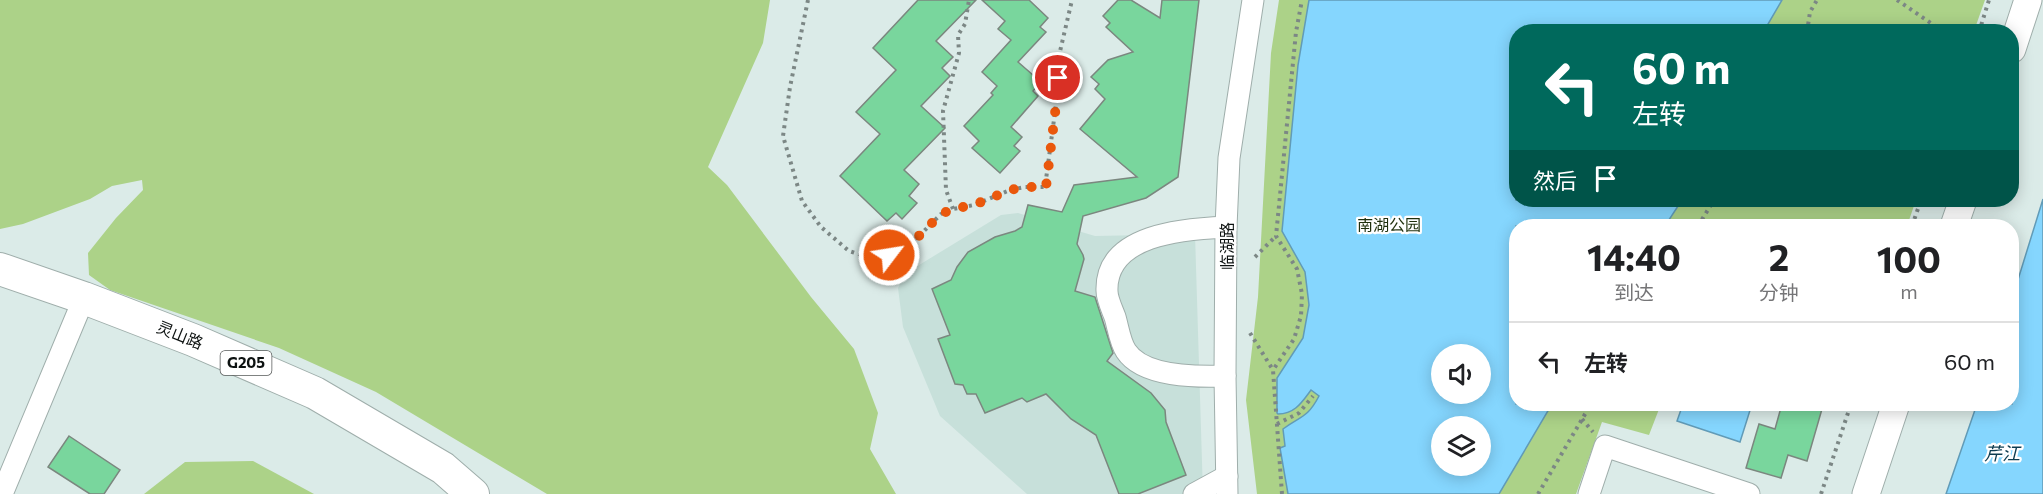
<!DOCTYPE html>
<html lang="zh">
<head>
<meta charset="utf-8">
<style>
	:root { --surface:#fff; --page:#f2f2f2; --text:#202124; --muted:#757577; --line:#e0e0e0 }
	body { margin:0; font-family:Commissioner,"Noto Sans SC",sans-serif; background:var(--page); color:var(--text); height:100vh; display:flex; flex-direction:column; font-size:22px; white-space:nowrap }
	* { box-sizing:border-box; margin:0 }
	p { font-size:20px; color:var(--muted) }
	.icon { flex:none; width:33px; height:33px; fill:none; stroke:currentColor; stroke-width:2; stroke-linecap:round; stroke-linejoin:round }
	.map { position:relative; flex:1; overflow:hidden }
	.drawer { position:absolute; left:1509px; top:219px; width:510px; height:192px; display:flex; flex-direction:column; background:var(--surface); border-radius:24px; box-shadow:0 3px 15px #0003 }
	.drawer>* { flex:none }
	.guide { position:absolute; left:1509px; top:24px; width:510px; height:183px; border-radius:24px; box-shadow:0 3px 15px #0003; background:#00695c; color:#fff; overflow:hidden }
	.buttons { position:absolute; left:1431px; top:344px; display:grid; gap:12px }
	.buttons a { display:grid; place-items:center; width:60px; height:60px; border-radius:50%; background:var(--surface); box-shadow:0 3px 15px #0003; font-size:30px }
	.pin { position:absolute; display:grid; place-items:center; width:51px; height:51px; color:#fff; margin:-26px; border:3px solid #fff; border-radius:50%; box-shadow:0 2px 6px #0007 }
	.me { position:absolute; width:66px; margin:-33px; rotate:59deg; stroke-linejoin:round; filter:drop-shadow(0 0 4px #0008) }
	.turn { display:flex; align-items:center; gap:21px; height:126px; padding:0 24px; font-size:27px }
	.turn .icon { width:78px; height:78px; stroke-width:2.5 }
	.turn b { display:block; font-size:42px; line-height:51px }
	.then { display:flex; align-items:center; height:57px; padding:0 24px; background:#0003; gap:12px; font-size:22px }
	.eta { display:flex; justify-content:space-evenly; align-items:center; height:102px; text-align:center }
	.eta b { font-size:36px; font-weight:700; line-height:42px }
	ul { padding:0; list-style:none }
	li { display:flex; align-items:center; gap:18px; height:78px; padding:0 24px; border-top:2px solid var(--line) }
	li div { flex:1 }
	li b { display:block; font-size:22px }
	li em { font-style:normal }
	.map>svg:first-child { display:block }
	.built { fill:#c7e0da }
	.green { fill:#acd288; fill-rule:evenodd }
	.water { fill:#85d6fe; stroke:#619bb7; stroke-width:1.5; fill-rule:evenodd }
	.building { fill:#79d69d; stroke:#7b877f; stroke-width:1.5 }
	.lines { fill:none; stroke-linecap:round; stroke-linejoin:round }
	.minor-casing { stroke:#9faeab; stroke-width:23 }
	.major-casing { stroke:#9faeab; stroke-width:29 }
	.highway-casing { stroke:#9faeab; stroke-width:34 }
	.path { stroke:#7c8785; stroke-width:4; stroke-dasharray:3 4.5; stroke-linecap:butt }
	.minor { stroke:#fff; stroke-width:21 }
	.major { stroke:#fff; stroke-width:27 }
	.highway { stroke:#fff; stroke-width:32 }
	.route { stroke:#ea580c; stroke-width:10; stroke-dasharray:0 18 }
	.labels { text-anchor:middle; stroke-width:4.5; stroke-linejoin:round; paint-order:stroke }
	.shield { fill:#fff; stroke:#565958; stroke-width:1.5 }
	.shield-label { font-size:15px; font-weight:bold; fill:#0d1211 }
	.park-label { font-size:16px; fill:#1f300d; stroke:#fff }
	.street-label { font-size:16px; fill:#0d1211; stroke:#fff }
	.water-label { font-size:18px; font-style:italic; fill:#0c3c50; stroke:#fff }
</style>
</head>
<body>
<div class="map">
<svg width="2043" height="494" viewBox="0 0 2043 494">
	<rect width="100%" height="100%" fill="#dbebe8"/>
	<polygon class="built" points="1018,213 1095,236 1195,234 1203,494 1027,494 940,416 903,327 898,288 906,273 1001,215"/>
	<g class="green">
		<polygon points="0,0 770,0 763,43 708,167 727,185 811,297 854,349 878,413 870,449 896,494 547,494 376,392 279,348 110,290 89,275 88,253 116,218 143,190 142,180 112,186 90,199 23,224 0,229"/>
		<path d="M 1279,0 L 1985,0 L 1974,31 L 1516,32 L 1516,200 L 1916,200 L 1907,226 L 1516,226 L 1516,404 L 1661,404 L 1649,435 L 1602,422 L 1576,494 L 1257,494 L 1246,400 L 1258,297 L 1271,53 ZM 1442,354 L 1480,354 L 1480,393 L 1442,393 ZM 1442,426 L 1480,426 L 1480,465 L 1442,465 Z"/>
		<polygon points="253,461 314,494 144,494 185,462"/>
	</g>
	<g class="water">
		<path d="M 1309,0 L 1782,0 L 1764,31 L 1516,32 L 1516,200 L 1682,200 L 1665,226 L 1516,226 L 1516,404 L 1552,404 L 1499,494 L 1288,494 L 1280,448 L 1285,446 L 1283,429 C 1300,416 1307,419 1319,396 L 1311,390 C 1302,402 1295,414 1278,414 L 1277,413 L 1277,378 L 1303,338 L 1309,305 L 1305,272 L 1282,231 L 1298,65 ZM 1442,354 L 1480,354 L 1480,393 L 1442,393 ZM 1442,426 L 1480,426 L 1480,465 L 1442,465 Z"/>
		<polygon points="2043,199 2043,494 1946,494 1977,404 2012,404 2012,299"/>
		<polygon points="1683,404 1752,404 1740,442 1677,421"/>
	</g>
	<g class="building">
		<polygon points="918,0 976,0 936,41 953,57 942,68 950,76 921,106 945,128 904,170 919,184 909,196 917,203 902,219 896,213 887,221 840,176 880,134 856,112 896,70 873,48"/>
		<polygon points="982,0 1029,0 1048,18 1040,27 1046,32 1018,62 1041,82 1033,91 1038,96 1011,127 1022,137 1014,146 1020,151 1000,173 972,148 979,141 964,126 993,95 991,93 997,86 982,72 1011,40 998,29 1005,21"/>
		<polygon points="1118,0 1131,0 1160,18 1162,0 1199,0 1178,177 1146,198 1083,216 1077,244 1083,255 1084,259 1075,291 1095,297 1113,353 1107,361 1151,393 1165,410 1166,422 1186,475 1138,494 1119,494 1096,435 1071,419 1046,394 1027,402 1022,398 985,413 976,394 967,394 963,385 955,384 938,339 950,335 932,289 951,280 957,267 968,252 995,237 1015,231 1022,227 1028,205 1062,212 1074,185 1137,177 1080,129 1105,99 1095,89 1099,84 1091,77 1108,60 1133,52 1106,27 1110,23 1103,16"/>
		<polygon points="1782,404 1813,404 1812,406 1822,409 1807,461 1788,455 1781,478 1746,468 1759,424 1775,429"/>
		<polygon points="69,436 120,470 104,494 90,494 48,467"/>
	</g>
	<g class="lines">
		<defs>
			<g id="minor">
				<path d="M 1225,376 C 1197,377 1143,377 1126,351 C 1120,342 1118,327 1115,317 C 1112,309 1107,299 1107,291 C 1105,234 1184,229 1226,227"/>
				<polyline points="2,494 84,298"/>
				<polyline points="1194,494 1227,476"/>
				<polyline points="1227,494 1225,376 1226,227 1229,158 1253,0"/>
				<polyline points="1589,494 1605,446 1749,494"/>
			</g>
			<g id="major">
				<polyline points="2012,49 2028,0"/>
				<polyline points="1954,226 1963,200"/>
				<polyline points="1866,494 1896,404"/>
			</g>
			<polyline id="highway" points="0,269 84,298 193,340 315,393 443,468 473,494"/>
		</defs>
		<use href="#minor" class="minor-casing"/>
		<use href="#major" class="major-casing"/>
		<use href="#highway" class="highway-casing"/>
		<g class="path">
			<polyline points="808,0 790,87 783,136 802,201 821,227 849,251 870,258 889,255 906,246 920,235 941,214 953,209 974,205 1010,190 1025,187 1045,187 1057,97 1058,60 1072,0"/>
			<polyline points="1897,0 1944,32"/>
			<polyline points="1807,32 1810,12 1817,0"/>
			<polyline points="1979,32 1989,0"/>
			<polyline points="953,209 946,190 943,111 959,53 958,35 965,24 969,0"/>
			<polyline points="1698,226 1714,200"/>
			<polyline points="1912,226 1921,200"/>
			<polyline points="1255,257 1276,236"/>
			<polyline points="1250,333 1273,370"/>
			<polyline points="1582,419 1593,432"/>
			<polyline points="1277,424 1299,413 1313,396"/>
			<polyline points="1282,494 1273,370 1294,339 1301,316 1302,294 1297,269 1276,236 1296,32 1302,0"/>
			<polyline points="1538,494 1591,404"/>
			<polyline points="1821,494 1851,404"/>
		</g>
		<use href="#minor" class="minor"/>
		<use href="#major" class="major"/>
		<use href="#highway" class="highway"/>
	</g>
	<g class="lines">
		<polyline class="route" points="889,255 906,246 920,235 941,214 953,209 974,205 1010,190 1025,187 1046,187 1057,97 1058,78"/>
	</g>
	<g class="labels">
		<rect class="shield" x="220.5" y="351" width="51" height="24" rx="4.5"/>
		<g class="shield-label">
			<text x="246" y="368">G205</text>
		</g>
		<g class="park-label">
			<text x="1389" y="231">南湖公园</text>
		</g>
		<g class="street-label">
			<text transform="translate(1227 246) rotate(-90)" y="6">临湖路</text>
			<text transform="translate(180 335) rotate(22)" y="6">灵山路</text>
		</g>
		<g class="water-label">
			<text x="2002" y="460">芹江</text>
		</g>
	</g>
</svg>
<div class="buttons">
<a><svg class="icon" aria-label="sound" viewBox="0 0 24 24"><path d="M4 9h4l5-4v14l-5-4H4zM17 9q2 3 0 6"/></svg></a>
<a><svg class="icon" aria-label="layers" viewBox="0 0 24 24"><path d="M12 4l9 5-9 5-9-5zM3 14l9 5 9-5"/></svg></a>
</div>
<div class="pin" style="left:1058px;top:78px;background:#d93025"><svg class="icon" aria-label="arrive" viewBox="0 0 24 24"><path d="M6 21V4h12l-3 4 3 4H6"/></svg></div>
<svg class="me" style="left:889px;top:255px" viewBox="-20 -20 40 40"><circle r="17" fill="#ea580c" stroke="#fff" stroke-width="3"/><path d="M0-11L8 9 0 5-8 9z" fill="#fff"/></svg>
<div class="guide">
<div class="turn"><svg class="icon" aria-label="left" viewBox="0 0 24 24"><path d="M17 20v-9H6M10 6l-5 5 5 5"/></svg><div><b>60 m</b>左转</div></div>
<div class="then">然后<svg class="icon" aria-label="arrive" viewBox="0 0 24 24"><path d="M6 21V4h12l-3 4 3 4H6"/></svg></div>
</div>
<section class="drawer">
<div class="eta">
<div><b>14:40</b><p>到达</p></div>
<div><b>2</b><p>分钟</p></div>
<div><b>100</b><p>m</p></div>
</div>
<ul>
<li><svg class="icon" aria-label="left" viewBox="0 0 24 24"><path d="M17 20v-9H6M10 6l-5 5 5 5"/></svg><div><b>左转</b></div><em>60 m</em></li>
</ul>
</section>
</div>
</body>
</html>
